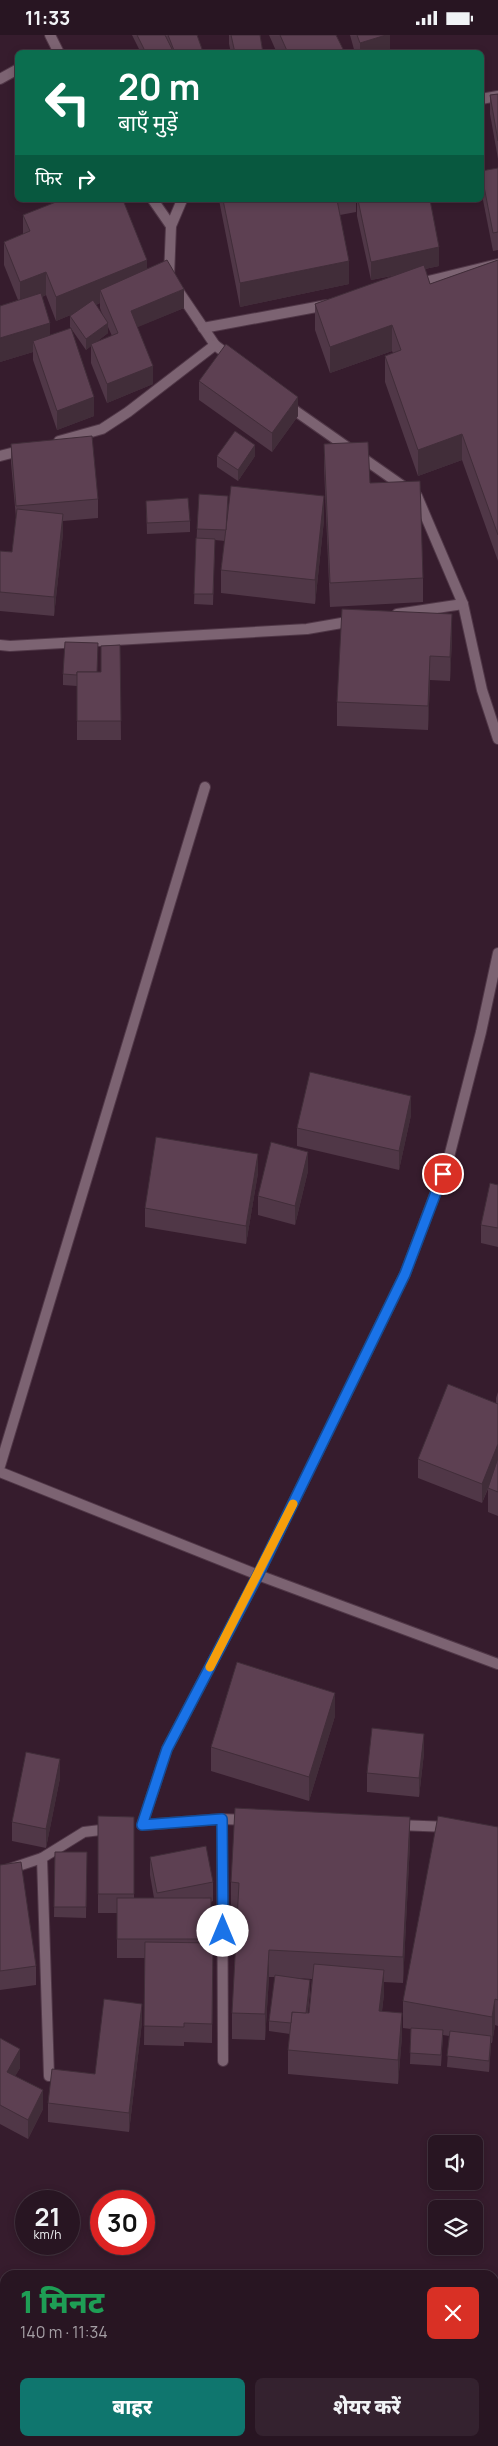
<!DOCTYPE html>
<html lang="hi">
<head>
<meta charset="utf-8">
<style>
	:root { --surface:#281522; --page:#34222f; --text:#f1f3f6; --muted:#a59fa5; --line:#443440; --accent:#0f766e }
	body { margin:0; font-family:Manrope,"Noto Sans Devanagari",sans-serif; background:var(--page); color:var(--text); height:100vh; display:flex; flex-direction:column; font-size:19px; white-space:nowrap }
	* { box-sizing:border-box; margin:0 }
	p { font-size:16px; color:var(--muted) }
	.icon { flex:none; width:28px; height:28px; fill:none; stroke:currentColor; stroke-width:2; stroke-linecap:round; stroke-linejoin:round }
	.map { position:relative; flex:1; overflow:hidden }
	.panel { position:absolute; left:0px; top:2235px; width:499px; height:176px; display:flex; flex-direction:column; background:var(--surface); border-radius:15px 15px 0 0; box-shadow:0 2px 8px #0003,0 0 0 1px var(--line) }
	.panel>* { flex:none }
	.hud { position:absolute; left:15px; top:15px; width:469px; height:152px; border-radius:8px; box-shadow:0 2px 8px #0003,0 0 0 1px var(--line); background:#0b6e4f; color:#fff; overflow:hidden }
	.controls { position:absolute; left:428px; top:2100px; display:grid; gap:10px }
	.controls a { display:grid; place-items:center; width:55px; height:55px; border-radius:8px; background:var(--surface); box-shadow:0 2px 8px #0003,0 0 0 1px var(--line); font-size:25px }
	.speed { position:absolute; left:15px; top:2155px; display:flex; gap:10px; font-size:25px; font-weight:700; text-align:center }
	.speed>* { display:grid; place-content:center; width:65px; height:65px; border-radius:50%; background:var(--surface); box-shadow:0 2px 8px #0003,0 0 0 1px var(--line); line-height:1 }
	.speed small { font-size:12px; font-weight:400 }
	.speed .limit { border:8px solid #d22; background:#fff; color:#111 }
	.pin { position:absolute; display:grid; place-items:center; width:42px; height:42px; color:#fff; margin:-21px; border:2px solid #fff; border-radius:50%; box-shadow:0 1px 5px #0007 }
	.me { position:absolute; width:55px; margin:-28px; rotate:0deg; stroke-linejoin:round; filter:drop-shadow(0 0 4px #0008) }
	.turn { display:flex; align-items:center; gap:18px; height:105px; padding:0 20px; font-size:22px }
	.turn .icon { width:65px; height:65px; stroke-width:2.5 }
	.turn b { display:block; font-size:35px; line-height:42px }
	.then { display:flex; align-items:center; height:48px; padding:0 20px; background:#0003; gap:10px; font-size:19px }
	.round { display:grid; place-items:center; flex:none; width:52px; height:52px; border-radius:8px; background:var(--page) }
	.summary { display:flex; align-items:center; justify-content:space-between; height:85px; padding:0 20px }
	h1 { font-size:30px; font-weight:800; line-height:38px; color:#1e9e55 }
	.primary-button { display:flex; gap:10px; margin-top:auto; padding:10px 20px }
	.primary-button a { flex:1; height:58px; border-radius:8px; background:var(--accent); color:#fff; font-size:20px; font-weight:800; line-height:58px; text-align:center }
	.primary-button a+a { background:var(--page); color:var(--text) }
	.status { display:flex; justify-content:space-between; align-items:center; height:35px; padding:0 25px; background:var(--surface); direction:ltr }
	.status svg { height:14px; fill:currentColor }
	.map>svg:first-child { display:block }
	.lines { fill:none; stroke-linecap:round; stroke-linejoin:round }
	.street-casing { stroke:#503747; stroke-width:12 }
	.street { stroke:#7c6372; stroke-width:10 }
	.wall { fill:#503747; fill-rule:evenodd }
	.shaded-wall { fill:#412d39 }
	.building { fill:#5d4052; stroke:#412d39 }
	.route-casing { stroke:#114b97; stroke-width:12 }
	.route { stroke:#1a73e8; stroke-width:9 }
	.slow { stroke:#f59e0b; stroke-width:9 }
</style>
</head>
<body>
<div class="status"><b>11:33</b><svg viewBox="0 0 49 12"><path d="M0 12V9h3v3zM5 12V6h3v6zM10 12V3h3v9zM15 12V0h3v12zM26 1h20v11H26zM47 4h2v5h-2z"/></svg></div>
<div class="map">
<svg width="498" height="2411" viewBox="0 0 498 2411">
	<rect width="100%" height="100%" fill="#361c2d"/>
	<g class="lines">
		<defs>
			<g id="street">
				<polyline points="50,0 59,18"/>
				<polyline points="0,44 18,34"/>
				<polyline points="481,64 498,61"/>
				<polyline points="153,165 171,191"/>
				<polyline points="182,165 171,191 169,242 215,310 232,323"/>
				<polyline points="416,249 498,229"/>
				<polyline points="203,293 327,270"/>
				<polyline points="287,370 417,461 463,569 482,655 498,704"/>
				<polyline points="59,406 102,394 128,377 215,310"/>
				<polyline points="0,421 23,415"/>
				<polyline points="397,579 463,569"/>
				<polyline points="0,610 10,611 307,594 353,586"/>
				<polyline points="0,1431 205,752"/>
				<polyline points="0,1437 258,1540 498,1629"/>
				<polyline points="222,1784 223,2026"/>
				<polyline points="247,1785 222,1784 142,1790 167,1714 258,1540 405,1239 449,1122 481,997 498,918"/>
				<polyline points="397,1790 450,1792"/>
				<polyline points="42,1823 49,2041"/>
				<polyline points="0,1837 42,1823 84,1797 109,1794"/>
			</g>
		</defs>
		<use href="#street" class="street-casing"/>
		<use href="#street" class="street"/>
	</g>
	<g class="wall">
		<polygon points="132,0 197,0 202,18 141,18"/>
		<polygon points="229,0 260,0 263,18 231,18 229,9"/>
		<polygon points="269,0 336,0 344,18 277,18"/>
		<polygon points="350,0 390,0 390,18 355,18"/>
		<polygon points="498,59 498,124 490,79 490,60"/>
		<polygon points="498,133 498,215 493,216 481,155 481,136"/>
		<polygon points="219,165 288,165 288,167 298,165 356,165 356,177 340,180 349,249 240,272"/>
		<polygon points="357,165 430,165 439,231 425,234 430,249 498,225 498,526 462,425 418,441 385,347 385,321 393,318 392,316 330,338 315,295 315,269 397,240 371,245 357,181"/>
		<path d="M 23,180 L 147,234 L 184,273 L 137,292 L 153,349 L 107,368 L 91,328 L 91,311 L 86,315 L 70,292 L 70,281 L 73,279 L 56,286 L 46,260 L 42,262 L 50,300 L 94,381 L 57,395 L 33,325 L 33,317 L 0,327 L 0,271 L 18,265 L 4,230 L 4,207 L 23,199 ZM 100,268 L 100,273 L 103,281 L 96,270 ZM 108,292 L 112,301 L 95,308 L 108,298 Z"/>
		<polygon points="199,346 298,381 272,417 199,365"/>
		<polygon points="11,409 98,464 98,483 63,486 63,498 54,581 0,576 0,516 12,517 16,483 11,428"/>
		<polygon points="324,409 370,448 423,543 423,567 330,572 324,433"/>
		<polygon points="217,421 255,421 238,446 217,432"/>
		<polygon points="146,466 190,486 190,497 147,499"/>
		<polygon points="228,472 227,484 324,485 315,569 221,558 221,535 225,506 215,505 213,570 194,569 197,494"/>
		<polygon points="452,603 450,646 430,645 428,695 337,691 337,667"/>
		<polygon points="120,610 121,705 77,705 77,651 63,650 63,639 101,637"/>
		<polygon points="411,1080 399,1135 297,1111 297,1093"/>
		<polygon points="308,1136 295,1190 258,1180 258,1161"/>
		<polygon points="258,1138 246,1209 145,1192 145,1173"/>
		<polygon points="498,1150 498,1212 481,1208 481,1190"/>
		<polygon points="498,1357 498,1481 488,1477 488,1454 482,1468 418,1443 418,1424 496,1369 496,1363"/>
		<polygon points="335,1681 309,1766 211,1736 211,1712"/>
		<polygon points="424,1718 419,1762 367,1757 367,1738"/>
		<polygon points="60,1743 46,1813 12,1806 12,1787"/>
		<polygon points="98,1781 134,1782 134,1863 154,1863 150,1840 150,1822 213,1847 213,1866 211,1867 211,1908 213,1908 212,2008 184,2007 184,2011 144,2010 145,1923 117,1923 117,1878 98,1878"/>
		<polygon points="498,1792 498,1991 495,1990 492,2008 491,2008 489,2037 447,2032 449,2001 443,2000 441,2031 410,2029 411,1994 403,1993 403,1966"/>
		<path d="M 410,1808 L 403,1948 L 384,1947 L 384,1959 L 382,1976 L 402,2001 L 398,2049 L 288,2039 L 288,2015 L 290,1999 L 269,1996 L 269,1986 L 275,1942 L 269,1942 L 265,2005 L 232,2004 L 232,1978 L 238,1874 L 231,1873 L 231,1847 ZM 295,1943 L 312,1944 L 309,1978 L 308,1978 L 310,1956 Z"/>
		<polygon points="55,1817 87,1817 86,1883 54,1882"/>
		<polygon points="0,1830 36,1931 36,1950 0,1955"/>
		<polygon points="142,1987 129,2097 48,2087 48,2068 95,2039"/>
		<polygon points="0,2003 20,2033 15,2041 43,2074 28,2104 0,2089"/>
	</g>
	<g class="shaded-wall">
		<polygon points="386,0 390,0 390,18 360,18 360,8"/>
		<polygon points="202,14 202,18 194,18"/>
		<polygon points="439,212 439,231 371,245 371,227"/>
		<polygon points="147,225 147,249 100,255 100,268 56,286 56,262"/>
		<polygon points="349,226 349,249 240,272 240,248"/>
		<polygon points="46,237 46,260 20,270 20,247"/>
		<polygon points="184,254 184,273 131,295 131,276"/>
		<polygon points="50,288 50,312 33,306 33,317 0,327 0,303"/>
		<polygon points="108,288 108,298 86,315 86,304"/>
		<polygon points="392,290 392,316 330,338 330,312"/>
		<polygon points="153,331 153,349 107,368 107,349"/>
		<polygon points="94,362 94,381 57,395 57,376"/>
		<polygon points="298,362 298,381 272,417 272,398"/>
		<polygon points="462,399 462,425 418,441 418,415"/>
		<polygon points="255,410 255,421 238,446 238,435"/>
		<polygon points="324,461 324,485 315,569 315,545"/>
		<polygon points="63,479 63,498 54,581 54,562"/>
		<polygon points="452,579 452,603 450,646 450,622"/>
		<polygon points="430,621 430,645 428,695 428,671"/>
		<polygon points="411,1061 411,1080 399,1135 399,1116"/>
		<polygon points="308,1117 308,1136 295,1190 295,1171"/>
		<polygon points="258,1119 258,1138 246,1209 246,1191"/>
		<polygon points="498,1409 498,1427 482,1468 482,1449"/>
		<polygon points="335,1658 335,1681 309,1766 309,1742"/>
		<polygon points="424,1699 424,1718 419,1762 419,1743"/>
		<polygon points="60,1724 60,1743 46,1813 46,1794"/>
		<polygon points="410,1782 410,1808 403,1948 403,1922"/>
		<polygon points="269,1915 269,1942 265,2005 265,1979"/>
		<polygon points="384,1935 384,1959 379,1999 379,1976"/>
		<polygon points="310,1945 310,1956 305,2000 305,1989"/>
		<polygon points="495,1964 495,1990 492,2008 492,1982"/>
		<polygon points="142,1969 142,1987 129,2097 129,2078"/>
		<polygon points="402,1978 402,2001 398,2049 398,2025"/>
		<polygon points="491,2001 491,2012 489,2037 489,2026"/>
		<polygon points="20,2014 20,2033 7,2055 7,2037"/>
		<polygon points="43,2055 43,2074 28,2104 28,2085"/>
	</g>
	<g class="building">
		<polygon points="137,0 165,0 174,18 146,18"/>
		<polygon points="168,0 197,0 202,14 194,18 175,18"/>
		<polygon points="231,0 260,0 263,18 235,18"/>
		<polygon points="280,0 336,0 344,16 341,18 288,18"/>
		<polygon points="357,0 386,0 360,8"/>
		<polygon points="498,59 498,106 490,60"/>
		<polygon points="498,133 498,197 493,198 481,136"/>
		<polygon points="61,165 123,165 147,225 56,262 46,237 20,247 4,207 30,196 23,180"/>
		<polygon points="223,165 288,165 288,167 298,165 337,165 349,226 240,248"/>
		<polygon points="358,165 430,165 439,212 371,227"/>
		<polygon points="167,225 184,254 131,276 153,331 107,349 91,309 118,298 100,255"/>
		<polygon points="498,225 498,500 462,399 418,415 385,321 401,315 392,290 330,312 315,269 424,230 430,249"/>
		<polygon points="41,258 50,288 0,303 0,271"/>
		<polygon points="93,265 108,288 86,304 70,281"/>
		<polygon points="71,293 94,362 57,376 33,306"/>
		<polygon points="226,309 298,362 272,398 199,346"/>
		<polygon points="235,396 255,410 238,435 217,421"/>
		<polygon points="92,401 98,464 16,471 11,409"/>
		<polygon points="368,407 370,448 420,446 423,543 330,548 324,409"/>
		<polygon points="231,451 324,461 315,545 221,535"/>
		<polygon points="199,459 228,461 226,495 197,494"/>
		<polygon points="188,463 190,486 147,488 146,466"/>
		<polygon points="17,474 63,479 54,562 0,557 0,516 12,517"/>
		<polygon points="196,503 215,504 213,559 194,559"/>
		<polygon points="342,574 452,579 450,622 430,621 428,671 337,667"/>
		<polygon points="65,607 98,608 97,637 77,637 77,640 63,639"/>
		<polygon points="120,610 121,686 77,686 77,637 101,637 101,611"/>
		<polygon points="310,1037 411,1061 399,1116 297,1093"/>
		<polygon points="156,1102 258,1119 246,1191 145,1173"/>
		<polygon points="271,1107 308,1117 295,1171 258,1161"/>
		<polygon points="490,1148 498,1150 498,1193 481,1190"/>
		<polygon points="448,1349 498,1369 498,1409 482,1449 418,1424"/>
		<polygon points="498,1423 498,1457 488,1453"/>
		<polygon points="237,1627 335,1658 309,1742 211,1712"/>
		<polygon points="372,1693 424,1699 419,1743 367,1738"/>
		<polygon points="26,1717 60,1724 46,1794 12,1787"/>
		<polygon points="235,1773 410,1782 403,1922 269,1915 265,1979 232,1978 239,1848 231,1847"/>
		<polygon points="98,1781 134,1782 134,1859 98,1859"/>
		<polygon points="438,1781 498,1792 498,1965 495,1964 492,1982 403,1966"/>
		<polygon points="206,1811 213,1847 157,1858 150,1822"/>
		<polygon points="55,1817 87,1817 86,1872 54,1872"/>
		<polygon points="21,1827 36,1931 0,1936 0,1830"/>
		<rect x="117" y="1863" width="94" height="41"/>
		<polygon points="145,1907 213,1908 212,1989 184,1988 184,1992 144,1991"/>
		<polygon points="314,1929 384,1935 379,1976 402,1978 398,2025 288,2015 292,1977 309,1978"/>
		<polygon points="275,1940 310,1945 306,1978 292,1977 291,1988 269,1986"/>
		<polygon points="104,1964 142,1969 129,2078 48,2068 52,2034 95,2039"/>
		<polygon points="411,1993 443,1995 441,2020 410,2018"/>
		<polygon points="450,1996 491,2001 489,2026 447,2021"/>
		<polygon points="0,2003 20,2014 7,2037 43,2055 28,2085 0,2070"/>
	</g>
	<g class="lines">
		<defs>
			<polyline id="route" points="223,1896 222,1784 142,1790 167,1714 258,1540 405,1239 443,1139"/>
		</defs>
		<use href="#route" class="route-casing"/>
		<use href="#route" class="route"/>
		<polyline class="slow" points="210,1632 293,1469"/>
	</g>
</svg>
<div class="controls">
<a><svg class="icon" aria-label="sound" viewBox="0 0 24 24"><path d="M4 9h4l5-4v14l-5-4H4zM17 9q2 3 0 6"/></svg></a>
<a><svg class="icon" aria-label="layers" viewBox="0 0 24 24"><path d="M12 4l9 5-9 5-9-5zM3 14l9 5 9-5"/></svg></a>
</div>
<div class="speed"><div>21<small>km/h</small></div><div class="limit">30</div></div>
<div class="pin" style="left:443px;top:1139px;background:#d93025"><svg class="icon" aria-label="arrive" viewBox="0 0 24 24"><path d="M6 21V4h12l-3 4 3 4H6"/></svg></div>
<svg class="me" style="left:223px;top:1896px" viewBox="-20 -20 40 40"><circle r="19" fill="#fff"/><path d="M0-13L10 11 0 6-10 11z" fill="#1a73e8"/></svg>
<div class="hud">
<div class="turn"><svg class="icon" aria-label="left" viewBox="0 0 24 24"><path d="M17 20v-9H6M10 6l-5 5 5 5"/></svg><div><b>20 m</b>बाएँ मुड़ें</div></div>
<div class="then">फिर<svg class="icon" aria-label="right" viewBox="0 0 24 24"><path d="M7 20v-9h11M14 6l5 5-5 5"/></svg></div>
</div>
<section class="panel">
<div class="summary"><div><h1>1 मिनट</h1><p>140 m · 11:34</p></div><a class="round" style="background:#d93025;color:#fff"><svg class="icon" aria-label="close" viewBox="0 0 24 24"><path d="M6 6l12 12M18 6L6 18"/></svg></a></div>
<div class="primary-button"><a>बाहर</a><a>शेयर करें</a></div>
</section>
</div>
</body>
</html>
